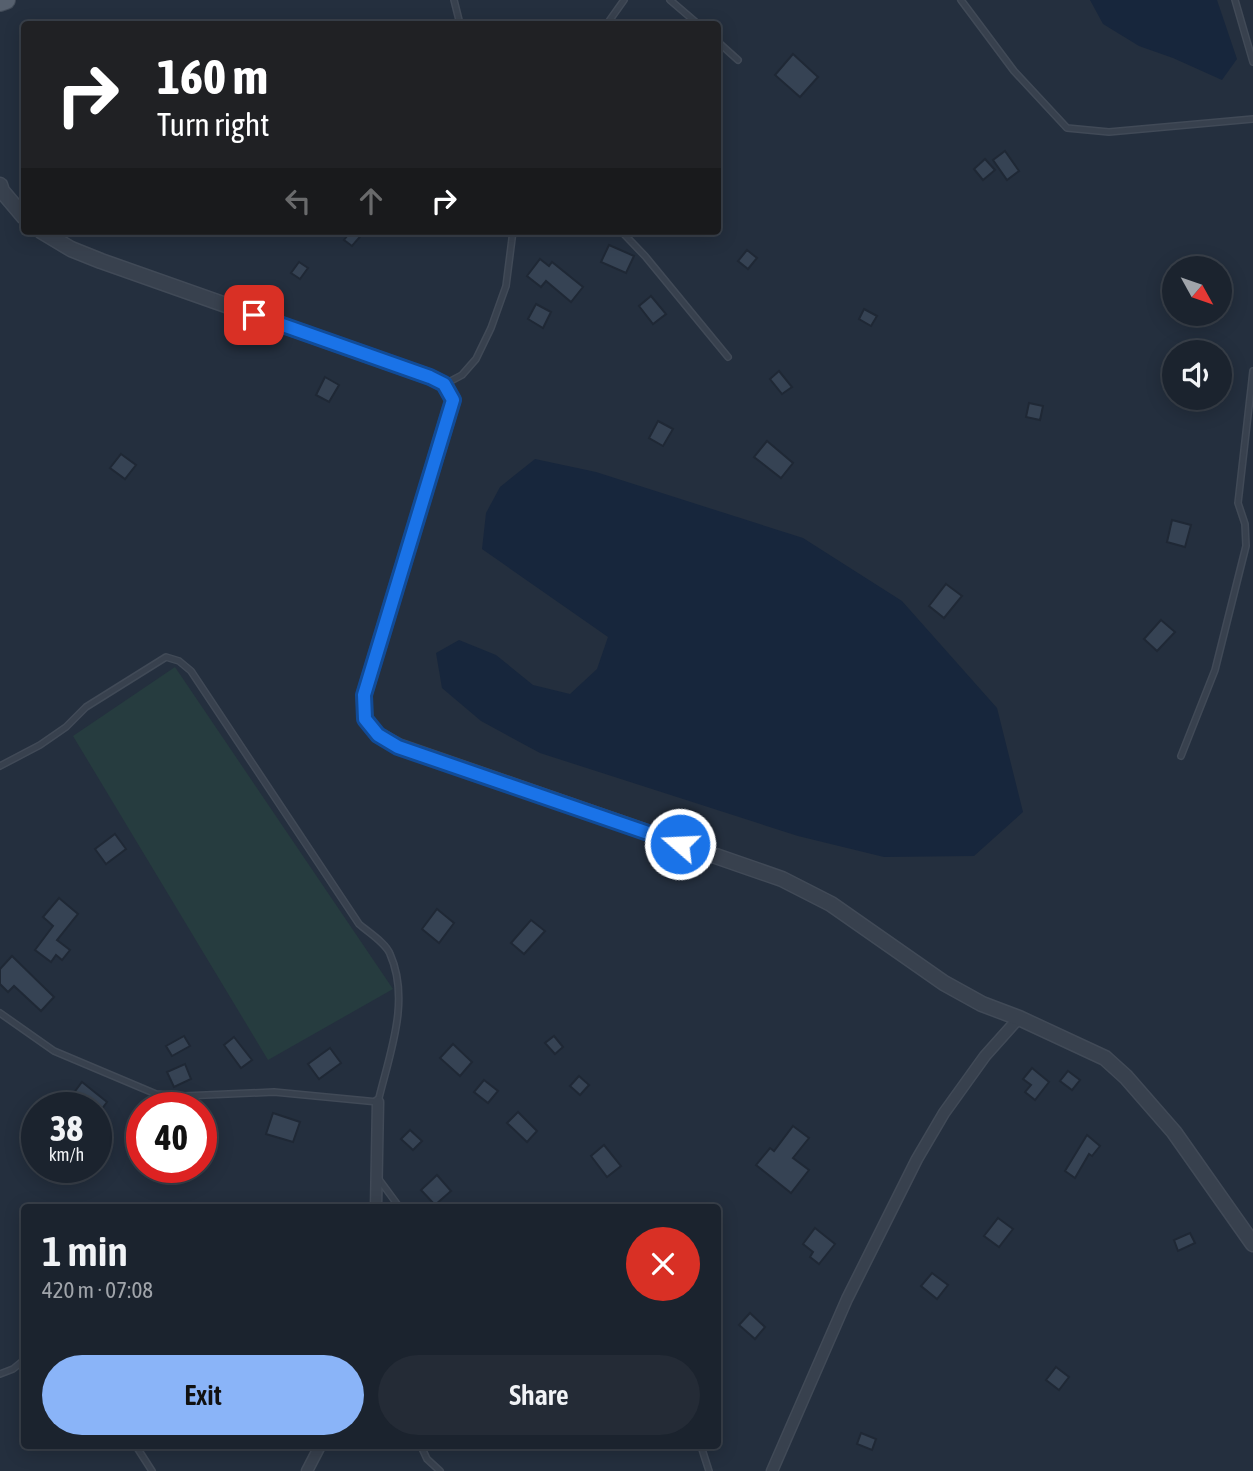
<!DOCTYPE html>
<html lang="en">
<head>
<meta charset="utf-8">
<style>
	:root { --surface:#1b232e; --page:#242b36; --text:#f1f3f6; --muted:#a0a4aa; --line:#39404a; --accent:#8ab4f8 }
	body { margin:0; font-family:"Asap Condensed",sans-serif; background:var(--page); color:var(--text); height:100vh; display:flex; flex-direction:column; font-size:26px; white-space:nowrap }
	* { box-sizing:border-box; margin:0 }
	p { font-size:23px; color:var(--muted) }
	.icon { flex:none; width:38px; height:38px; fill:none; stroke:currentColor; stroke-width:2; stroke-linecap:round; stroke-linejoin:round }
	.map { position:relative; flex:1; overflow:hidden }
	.drawer { position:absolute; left:21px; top:1204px; width:700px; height:245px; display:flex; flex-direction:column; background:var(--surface); border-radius:7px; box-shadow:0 4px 18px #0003,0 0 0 2px var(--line) }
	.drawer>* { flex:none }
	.hud { position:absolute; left:21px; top:21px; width:700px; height:214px; border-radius:7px; box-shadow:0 4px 18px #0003,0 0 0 2px var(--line); background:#202124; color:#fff; overflow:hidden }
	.needle { width:46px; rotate:130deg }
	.buttons { position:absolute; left:1162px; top:256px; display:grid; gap:14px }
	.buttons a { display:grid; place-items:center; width:70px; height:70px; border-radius:50%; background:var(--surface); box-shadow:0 4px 18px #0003,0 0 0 2px var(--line); font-size:35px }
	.speed { position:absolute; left:21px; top:1092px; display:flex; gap:14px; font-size:35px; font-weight:700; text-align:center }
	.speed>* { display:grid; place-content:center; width:91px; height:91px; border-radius:50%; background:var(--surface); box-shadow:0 4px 18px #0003,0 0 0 2px var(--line); line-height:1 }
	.speed small { font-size:18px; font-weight:400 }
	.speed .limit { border:10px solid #d22; background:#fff; color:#111 }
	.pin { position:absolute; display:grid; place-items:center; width:60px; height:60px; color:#fff; margin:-30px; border-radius:14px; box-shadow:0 4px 10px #0006 }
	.me { position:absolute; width:77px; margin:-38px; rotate:289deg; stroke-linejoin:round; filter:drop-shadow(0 0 5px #0008) }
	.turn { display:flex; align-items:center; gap:24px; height:147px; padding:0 21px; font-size:32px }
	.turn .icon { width:91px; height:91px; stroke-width:2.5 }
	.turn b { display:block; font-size:49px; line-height:60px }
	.lanes { display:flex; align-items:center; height:66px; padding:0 21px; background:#0003; justify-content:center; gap:35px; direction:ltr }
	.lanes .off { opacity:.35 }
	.round { display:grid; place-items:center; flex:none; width:74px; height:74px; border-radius:37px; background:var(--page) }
	.headline { display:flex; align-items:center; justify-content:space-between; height:119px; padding:0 21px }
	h1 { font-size:42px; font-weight:600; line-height:52px }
	.primary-button { display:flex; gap:14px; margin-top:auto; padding:14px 21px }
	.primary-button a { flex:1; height:80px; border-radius:42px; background:var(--accent); color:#111; font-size:28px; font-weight:600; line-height:80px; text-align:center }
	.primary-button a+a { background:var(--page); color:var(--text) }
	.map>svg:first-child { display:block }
	.green { fill:#263c3f }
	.water { fill:#17263c }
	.building { fill:#364354; stroke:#1f2835; stroke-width:2 }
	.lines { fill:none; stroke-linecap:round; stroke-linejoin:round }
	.service-casing { stroke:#414a57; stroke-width:8 }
	.minor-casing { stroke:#414a57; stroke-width:13 }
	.tertiary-casing { stroke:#414a57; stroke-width:17 }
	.primary-casing { stroke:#414a57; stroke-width:20 }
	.service { stroke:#38414e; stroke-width:5 }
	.minor { stroke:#38414e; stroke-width:10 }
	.tertiary { stroke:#38414e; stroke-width:14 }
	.primary { stroke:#56606e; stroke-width:18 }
	.route-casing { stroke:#114b97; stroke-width:18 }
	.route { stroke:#1a73e8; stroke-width:12 }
</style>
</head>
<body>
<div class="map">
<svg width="1253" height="1471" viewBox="0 0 1253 1471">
	<rect width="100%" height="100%" fill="#242f3e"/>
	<polygon class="green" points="175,667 393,989 268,1060 73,736"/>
	<g class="water">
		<polygon points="1090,0 1217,0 1237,59 1222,80 1173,58 1139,46 1103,24"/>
		<polygon points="535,459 596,472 803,538 902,601 997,708 1023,812 974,856 884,857 798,836 540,753 481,721 442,688 436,653 459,640 496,655 533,685 570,694 597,669 608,637 482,549 486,513 500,487"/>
	</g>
	<g class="building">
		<polygon points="793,54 818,77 800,97 775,75"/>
		<polygon points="1005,151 1019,171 1007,180 993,160"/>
		<polygon points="985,159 995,170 983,180 974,169"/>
		<polygon points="351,231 365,231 352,246 344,240"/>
		<polygon points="609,245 634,256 626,273 601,262"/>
		<polygon points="747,250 757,258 748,269 738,261"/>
		<polygon points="540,259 549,266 552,262 583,287 571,302 546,281 541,287 527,276"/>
		<polygon points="299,262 308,268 300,279 291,273"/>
		<polygon points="651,296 666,314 653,324 639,306"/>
		<polygon points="536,304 551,312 543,328 528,319"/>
		<polygon points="864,309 877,316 871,326 859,319"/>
		<polygon points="779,371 792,387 782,394 770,379"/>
		<polygon points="325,377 339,385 329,402 316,395"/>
		<polygon points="1029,403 1043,406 1040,420 1026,417"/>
		<polygon points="658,421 673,429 663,446 649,438"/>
		<polygon points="767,441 793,463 781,478 754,457"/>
		<polygon points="121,454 136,465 125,479 110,468"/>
		<polygon points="1172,520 1191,525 1185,547 1167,542"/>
		<polygon points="946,584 962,596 944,618 929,606"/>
		<polygon points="1161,620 1175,632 1157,651 1144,639"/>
		<polygon points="115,834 126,849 106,864 95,849"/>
		<polygon points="59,898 78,914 57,940 70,950 62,960 56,955 51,962 35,950 53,926 43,917"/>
		<polygon points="437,909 454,923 439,943 422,929"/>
		<polygon points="531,920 545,931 524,954 511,943"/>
		<polygon points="12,956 54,997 41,1011 14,986 8,992 0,984 0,969"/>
		<polygon points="184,1036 190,1046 172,1056 166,1046"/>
		<polygon points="554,1036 563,1047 555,1054 545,1043"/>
		<polygon points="234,1037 252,1060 241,1068 224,1045"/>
		<polygon points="453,1044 472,1062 460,1076 440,1058"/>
		<polygon points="330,1048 341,1063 319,1079 308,1064"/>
		<polygon points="185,1064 191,1079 174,1087 167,1072"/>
		<polygon points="1032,1068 1049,1082 1035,1100 1025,1092 1031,1085 1023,1079"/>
		<polygon points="1068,1071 1080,1080 1072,1090 1060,1081"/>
		<polygon points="579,1076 589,1085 580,1095 570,1086"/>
		<polygon points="484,1080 498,1091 488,1103 474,1092"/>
		<polygon points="82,1082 107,1102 98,1114 96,1108 90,1108 73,1094"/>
		<polygon points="518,1112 537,1131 527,1142 507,1123"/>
		<polygon points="273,1113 300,1122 293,1142 266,1134"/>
		<polygon points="793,1126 809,1138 793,1158 809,1170 791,1193 756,1165 770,1148 774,1151"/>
		<polygon points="410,1130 422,1141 413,1150 401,1139"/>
		<polygon points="1087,1135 1100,1146 1092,1156 1089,1154 1075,1178 1065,1171"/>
		<polygon points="604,1145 621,1166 607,1177 591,1156"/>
		<polygon points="437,1175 451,1191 435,1205 421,1190"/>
		<polygon points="998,1218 1013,1229 999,1247 984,1236"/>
		<polygon points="815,1228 835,1244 819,1264 810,1257 813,1252 803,1244"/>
		<polygon points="1190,1233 1195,1243 1178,1251 1174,1240"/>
		<polygon points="932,1273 948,1285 937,1299 921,1286"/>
		<polygon points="750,1313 765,1327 755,1339 739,1325"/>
		<polygon points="1056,1367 1069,1377 1059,1390 1046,1380"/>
		<polygon points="861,1433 876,1439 872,1450 857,1444"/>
	</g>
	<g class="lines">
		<defs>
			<g id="service">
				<polyline points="454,0 460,24"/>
				<polyline points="670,0 698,24"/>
				<polyline points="961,0 1014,71 1067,128 1109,132 1253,119"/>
				<polyline points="1235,0 1253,62"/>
				<polyline points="607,24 624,0"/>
				<polyline points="718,42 738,60"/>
				<polyline points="621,231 645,256 728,357"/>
				<polyline points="445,384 462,375 476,359 491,328 506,286 513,231"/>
				<polyline points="1181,756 1215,670 1246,546 1245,524 1238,503 1253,371"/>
				<path d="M 0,766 L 40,745 L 66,727 L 86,707 L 166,657 L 179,661 L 191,671 L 359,924 C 368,932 386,943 390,954 C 411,1001 389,1055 378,1102 L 274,1092 L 184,1096 L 156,1094 L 54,1051 L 0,1013"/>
				<polyline points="378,1178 400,1208"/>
				<polyline points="0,1374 13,1369 24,1360"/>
				<polyline points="136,1446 152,1471"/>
				<polyline points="421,1446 427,1459 440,1471"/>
				<polyline points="701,1446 709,1471"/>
			</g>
			<g id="minor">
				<polyline points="376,1208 378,1102"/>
				<polyline points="307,1471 320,1446"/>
				<polyline points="772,1471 847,1299 917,1159 944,1113 985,1056 1019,1018"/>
			</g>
			<g id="tertiary">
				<polyline points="0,185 2,191 24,217"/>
				<polyline points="41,231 71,249 101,261 430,377 444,384 453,400 364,695 365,719 378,735 398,746 782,879 831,904 944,983 982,1004 1019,1018 1105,1058 1126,1077 1174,1132 1253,1244"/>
			</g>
			<polyline id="primary" points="0,2 6,0"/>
		</defs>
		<use href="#service" class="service-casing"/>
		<use href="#minor" class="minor-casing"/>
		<use href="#tertiary" class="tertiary-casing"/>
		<use href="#primary" class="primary-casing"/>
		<use href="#service" class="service"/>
		<use href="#minor" class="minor"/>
		<use href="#tertiary" class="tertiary"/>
		<use href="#primary" class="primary"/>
	</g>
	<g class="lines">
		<defs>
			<polyline id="route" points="254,315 430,377 444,384 453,400 364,695 365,719 378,735 398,747 680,844"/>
		</defs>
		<use href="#route" class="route-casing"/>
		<use href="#route" class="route"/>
	</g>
</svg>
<div class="buttons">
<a><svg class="needle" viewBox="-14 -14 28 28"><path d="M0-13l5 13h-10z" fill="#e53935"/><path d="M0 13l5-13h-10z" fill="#a0a4aa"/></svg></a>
<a><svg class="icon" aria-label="sound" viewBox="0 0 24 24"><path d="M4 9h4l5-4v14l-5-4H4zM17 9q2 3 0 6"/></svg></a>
</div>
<div class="speed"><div>38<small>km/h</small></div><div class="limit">40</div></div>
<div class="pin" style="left:254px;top:315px;background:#d93025"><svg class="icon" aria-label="arrive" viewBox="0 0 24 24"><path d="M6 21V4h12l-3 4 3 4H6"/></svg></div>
<svg class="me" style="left:680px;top:844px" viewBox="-20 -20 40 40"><circle r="17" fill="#1a73e8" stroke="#fff" stroke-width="3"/><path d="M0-11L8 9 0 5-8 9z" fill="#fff"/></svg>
<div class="hud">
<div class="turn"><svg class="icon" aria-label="right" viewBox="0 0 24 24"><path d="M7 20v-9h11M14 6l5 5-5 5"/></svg><div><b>160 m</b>Turn right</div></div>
<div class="lanes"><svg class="icon off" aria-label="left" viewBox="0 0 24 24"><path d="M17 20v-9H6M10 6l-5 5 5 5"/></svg><svg class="icon off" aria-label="ahead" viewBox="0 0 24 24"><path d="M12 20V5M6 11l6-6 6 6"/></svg><svg class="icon" aria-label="right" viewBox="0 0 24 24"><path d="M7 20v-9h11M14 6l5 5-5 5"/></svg></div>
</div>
<section class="drawer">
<div class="headline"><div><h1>1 min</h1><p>420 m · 07:08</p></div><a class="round" style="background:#d93025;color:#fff"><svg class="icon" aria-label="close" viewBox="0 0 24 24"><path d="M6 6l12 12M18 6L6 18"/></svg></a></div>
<div class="primary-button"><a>Exit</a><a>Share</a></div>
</section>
</div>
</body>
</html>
